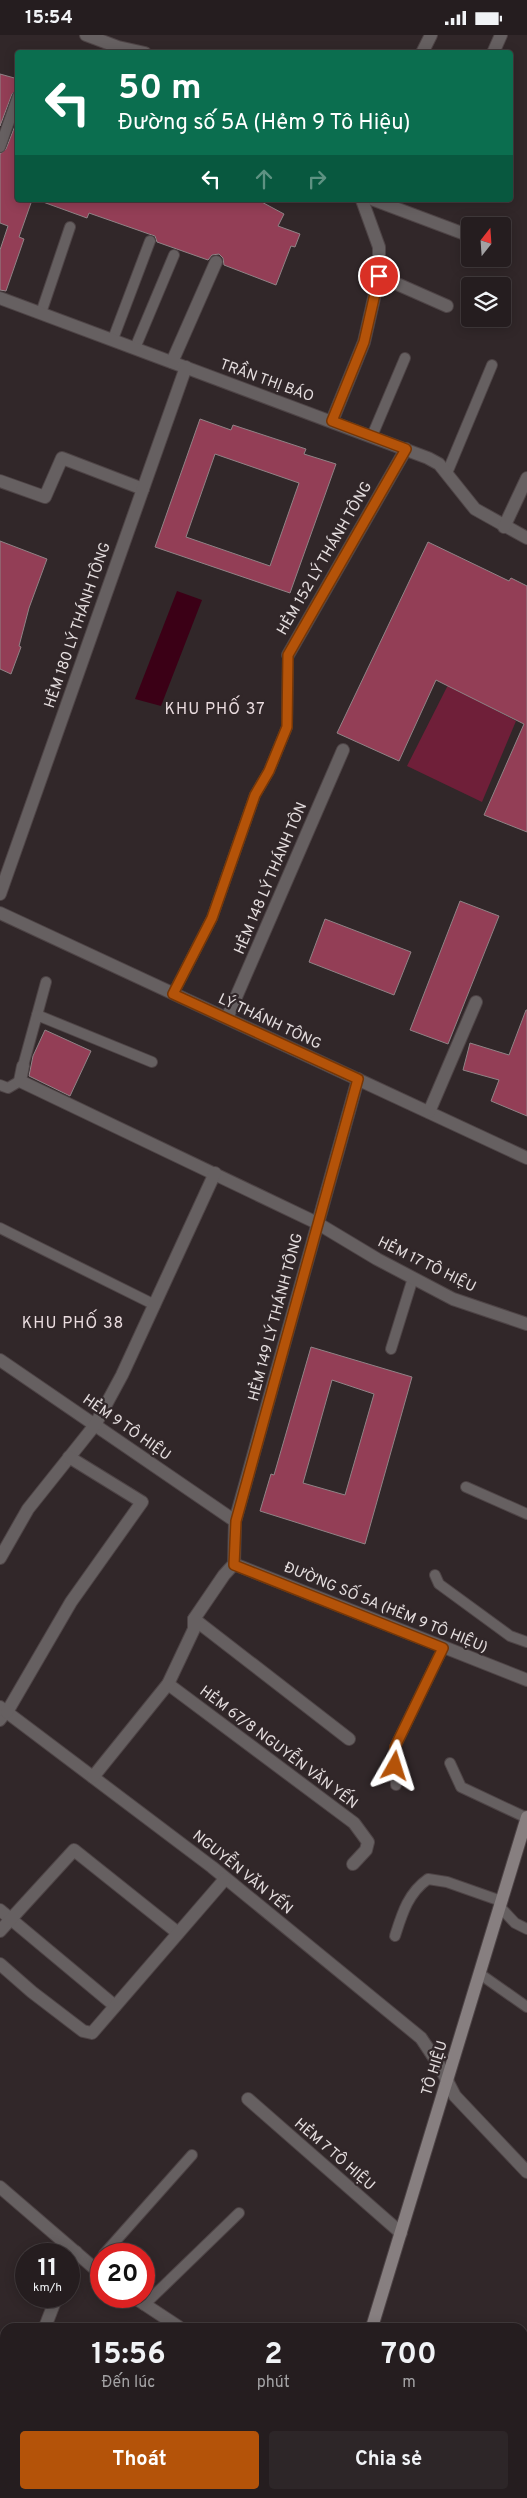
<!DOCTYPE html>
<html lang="vi">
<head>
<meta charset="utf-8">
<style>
	:root { --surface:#251d1f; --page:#2d2628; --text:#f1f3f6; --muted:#a3a2a4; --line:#423b3d; --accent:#b45309 }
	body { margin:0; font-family:Overpass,sans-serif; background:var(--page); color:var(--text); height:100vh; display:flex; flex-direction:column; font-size:19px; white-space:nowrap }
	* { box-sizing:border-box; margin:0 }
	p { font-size:16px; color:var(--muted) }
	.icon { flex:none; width:28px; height:28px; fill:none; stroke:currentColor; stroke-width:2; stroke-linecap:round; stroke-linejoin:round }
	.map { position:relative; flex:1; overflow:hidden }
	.panel { position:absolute; left:0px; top:2288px; width:528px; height:176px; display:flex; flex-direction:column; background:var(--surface); border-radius:15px 15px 0 0; box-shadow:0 2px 12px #0003,0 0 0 1px var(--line) }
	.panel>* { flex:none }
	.hud { position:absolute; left:15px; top:15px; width:498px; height:152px; border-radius:5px; box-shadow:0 2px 12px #0003,0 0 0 1px var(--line); background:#0b6e4f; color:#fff; overflow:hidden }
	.needle { width:32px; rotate:17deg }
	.buttons { position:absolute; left:461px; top:182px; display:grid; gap:10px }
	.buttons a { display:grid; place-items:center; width:50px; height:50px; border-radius:5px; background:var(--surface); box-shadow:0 2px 12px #0003,0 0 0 1px var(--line); font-size:25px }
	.speed { position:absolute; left:15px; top:2208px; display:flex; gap:10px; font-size:25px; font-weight:700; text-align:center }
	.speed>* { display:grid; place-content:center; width:65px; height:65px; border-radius:50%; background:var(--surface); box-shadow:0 2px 12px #0003,0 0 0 1px var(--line); line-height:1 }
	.speed small { font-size:12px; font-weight:400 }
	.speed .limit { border:8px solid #d22; background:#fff; color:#111 }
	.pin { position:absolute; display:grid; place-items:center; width:42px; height:42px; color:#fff; margin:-21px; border:2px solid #fff; border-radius:50%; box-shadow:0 1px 5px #0007 }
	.me { position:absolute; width:55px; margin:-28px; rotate:6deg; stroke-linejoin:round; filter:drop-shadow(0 0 4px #0008) }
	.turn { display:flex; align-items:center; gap:18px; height:105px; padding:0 20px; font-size:22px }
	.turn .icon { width:65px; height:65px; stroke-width:2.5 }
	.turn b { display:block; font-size:35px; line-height:42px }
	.lanes { display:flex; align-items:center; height:48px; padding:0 20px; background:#0003; justify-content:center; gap:25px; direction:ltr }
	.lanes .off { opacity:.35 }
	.eta { display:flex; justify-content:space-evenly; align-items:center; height:85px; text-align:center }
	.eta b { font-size:30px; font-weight:700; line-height:35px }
	.primary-button { display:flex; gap:10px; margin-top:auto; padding:10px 20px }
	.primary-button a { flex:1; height:58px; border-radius:5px; background:var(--accent); color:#fff; font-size:20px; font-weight:700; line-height:58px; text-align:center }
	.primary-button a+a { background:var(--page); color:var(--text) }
	.status { display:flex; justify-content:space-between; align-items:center; height:35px; padding:0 25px; background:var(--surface); direction:ltr }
	.status svg { height:14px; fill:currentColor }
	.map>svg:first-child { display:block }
	.green { fill:#6f1f39 }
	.water { fill:#3b0016 }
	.building { fill:#933e56; stroke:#908386; fill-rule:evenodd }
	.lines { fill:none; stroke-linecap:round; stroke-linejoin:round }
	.lane-casing { stroke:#4e4446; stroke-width:12 }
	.street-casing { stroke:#4e4446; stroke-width:14 }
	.secondary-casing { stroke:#4e4446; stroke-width:14 }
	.lane { stroke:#666061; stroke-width:10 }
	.street { stroke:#666061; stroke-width:12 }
	.secondary { stroke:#877f80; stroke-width:12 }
	.route-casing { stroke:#753606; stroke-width:12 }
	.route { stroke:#b45309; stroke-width:9 }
	.labels { text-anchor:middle; stroke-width:4.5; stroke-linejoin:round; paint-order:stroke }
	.street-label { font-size:15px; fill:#e4ddde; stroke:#312729 }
	.neighbourhood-label { font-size:16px; letter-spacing:1px; fill:#eadcdf; stroke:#312729 }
</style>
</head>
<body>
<div class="status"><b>15:54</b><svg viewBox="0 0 49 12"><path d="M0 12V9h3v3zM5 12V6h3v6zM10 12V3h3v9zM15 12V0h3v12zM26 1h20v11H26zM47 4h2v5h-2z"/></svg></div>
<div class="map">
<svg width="527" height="2463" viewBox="0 0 527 2463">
	<rect width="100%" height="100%" fill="#312729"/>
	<polygon class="green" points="448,650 516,686 482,767 407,731"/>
	<polygon class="water" points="177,556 202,565 161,671 135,664"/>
	<g class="building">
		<polygon points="0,39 18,44 18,54 12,59 0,91"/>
		<polygon points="18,83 18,165 32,165 19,202 24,204 6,256 0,255 0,215 8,191 0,188 0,119 6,114"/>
		<polygon points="43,165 258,165 284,179 278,191 300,199 295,212 291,211 276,250 224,230 223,223 219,219 212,220 208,225 157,207 155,201 149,199 89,178 87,183 43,167"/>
		<path d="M 200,384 L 231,395 L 233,390 L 306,414 L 304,419 L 336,429 L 290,558 L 155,512 ZM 215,419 L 299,448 L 270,531 L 186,502 Z"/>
		<polygon points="0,506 47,524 29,573 19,611 21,612 11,639 0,634"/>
		<polygon points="428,507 509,546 511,543 527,551 527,797 484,780 524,689 436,645 399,726 337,698"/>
		<polygon points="460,866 499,881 448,1009 410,995"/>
		<polygon points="325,884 411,917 394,960 309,927"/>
		<polygon points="526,975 527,975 527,1081 491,1066 499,1045 463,1035 470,1008 509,1020"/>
		<polygon points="45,995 91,1016 70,1061 29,1041 33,1021"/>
		<path d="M 311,1312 L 412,1342 L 365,1509 L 260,1476 L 271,1439 L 274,1440 ZM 332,1345 L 374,1359 L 345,1460 L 303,1448 Z"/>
	</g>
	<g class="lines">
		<defs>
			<g id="lane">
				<polyline points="0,112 18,61"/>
				<polyline points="41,278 70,192"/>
				<polyline points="113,304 150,206"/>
				<polyline points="135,313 174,220"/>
				<polyline points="372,401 405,323"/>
				<polyline points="447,438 492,330"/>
				<polyline points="173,959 212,883 255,760 269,736 287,692 288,620"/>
				<polyline points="37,980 46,947"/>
				<polyline points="23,1031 37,980 152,1027"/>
				<polyline points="0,1050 8,1053 20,1046"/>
				<polyline points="0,1193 155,1270"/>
				<polyline points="391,1314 413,1243"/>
				<polyline points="466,1452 527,1479"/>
				<polyline points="435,1540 439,1549 510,1601 527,1607"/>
				<polyline points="0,1686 7,1677"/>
				<polyline points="450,1728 461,1752 527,1783"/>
				<polyline points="396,1750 395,1712 443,1613"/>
				<polyline points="500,1872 515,1888 527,1894"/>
				<path d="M 395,1901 C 402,1879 408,1858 428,1844 L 447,1847 L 501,1866"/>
				<polyline points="480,1939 527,1972"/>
				<polyline points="104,2219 192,2120"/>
				<polyline points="144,2270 239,2178"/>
				<polyline points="474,2459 475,2463"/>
			</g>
			<g id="street">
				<polyline points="86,0 118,12 145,18"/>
				<polyline points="422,18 431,0"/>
				<polyline points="493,18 501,0"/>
				<polyline points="374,165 470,201"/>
				<polyline points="379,241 447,271"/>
				<polyline points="0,263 428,423 439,429 475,474 527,503"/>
				<polyline points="172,327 216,227"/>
				<polyline points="332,386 364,307 379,241 379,212 362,165"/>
				<polyline points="0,446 45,462 62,423 143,454"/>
				<polyline points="504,492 527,443"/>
				<polyline points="288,620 406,414"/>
				<polyline points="0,859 186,332"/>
				<polyline points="0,878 527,1123"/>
				<polyline points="227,983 343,715"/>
				<polyline points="23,1031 20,1046 317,1188 377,1224 453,1264 527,1289"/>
				<polyline points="429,1077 476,967"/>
				<polyline points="0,1325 235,1486"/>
				<polyline points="0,1523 28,1474 95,1390 122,1340 215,1138"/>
				<polyline points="234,1529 235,1486 358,1044"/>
				<polyline points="234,1529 527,1645"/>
				<polyline points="194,1584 349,1704"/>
				<polyline points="168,1649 354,1788 368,1807 366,1815 353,1829"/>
				<polyline points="0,1672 212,1832 421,2003 439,2030 455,2061 527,2137"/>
				<polyline points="7,1677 71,1567 142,1467 69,1422"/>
				<polyline points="93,1742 168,1649 194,1594 194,1584 224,1540 234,1529"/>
				<polyline points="0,1875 115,1971"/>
				<polyline points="0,1896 74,1815 178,1898"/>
				<polyline points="0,1929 32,1957 83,1996 92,1998 225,1844"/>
				<polyline points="248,2064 401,2198"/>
				<polyline points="0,2152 101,2239"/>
				<polyline points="69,2234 76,2217"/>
				<polyline points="132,2261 179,2292"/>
				<polyline points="45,2292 57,2261"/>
				<polyline points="0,2325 5,2327"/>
				<polyline points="0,2396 5,2385"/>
			</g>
			<g id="secondary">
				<polyline points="372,2292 527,1782"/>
				<polyline points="0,2453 5,2455"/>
				<polyline points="16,2459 27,2463"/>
				<polyline points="320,2463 322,2459"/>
			</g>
		</defs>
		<use href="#lane" class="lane-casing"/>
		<use href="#street" class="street-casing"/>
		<use href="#secondary" class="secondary-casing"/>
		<use href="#lane" class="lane"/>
		<use href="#street" class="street"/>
		<use href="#secondary" class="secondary"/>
	</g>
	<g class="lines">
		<defs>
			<polyline id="route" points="379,241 364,307 332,386 406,414 288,620 287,692 269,736 255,760 212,883 173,959 358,1044 236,1486 234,1530 443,1613 395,1712 395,1731"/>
		</defs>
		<use href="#route" class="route-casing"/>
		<use href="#route" class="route"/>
	</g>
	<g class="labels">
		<g class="street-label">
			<text transform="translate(267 345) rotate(20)" y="5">TRẦN THỊ BÁO</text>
			<text transform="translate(324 523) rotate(-60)" y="5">HẺM 152 LÝ THÁNH TÔNG</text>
			<text transform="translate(77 590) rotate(-71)" y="5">HẺM 180 LÝ THÁNH TÔNG</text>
			<text transform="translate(270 843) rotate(-67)" y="5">HẺM 148 LÝ THÁNH TÔN</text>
			<text transform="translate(270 986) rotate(25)" y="5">LÝ THÁNH TÔNG</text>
			<text transform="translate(427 1229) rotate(26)" y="5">HẺM 17 TÔ HIỆU</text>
			<text transform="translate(275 1282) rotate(-75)" y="5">HẺM 149 LÝ THÁNH TÔNG</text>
			<text transform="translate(127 1392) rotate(35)" y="5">HẺM 9 TÔ HIỆU</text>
			<text transform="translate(386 1572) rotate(22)" y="5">ĐƯỜNG SỐ 5A (HẺM 9 TÔ HIỆU)</text>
			<text transform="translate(279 1712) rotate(37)" y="5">HẺM 67/8 NGUYỄN VĂN YẾN</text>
			<text transform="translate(243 1837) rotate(39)" y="5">NGUYỄN VĂN YẾN</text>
			<text transform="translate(434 2033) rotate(-73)" y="5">TÔ HIỆU</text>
			<text transform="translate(335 2119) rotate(41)" y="5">HẺM 7 TÔ HIỆU</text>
		</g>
		<g class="neighbourhood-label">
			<text x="215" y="679">KHU PHỐ 37</text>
			<text x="73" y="1293">KHU PHỐ 38</text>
		</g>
	</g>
</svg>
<div class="buttons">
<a><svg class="needle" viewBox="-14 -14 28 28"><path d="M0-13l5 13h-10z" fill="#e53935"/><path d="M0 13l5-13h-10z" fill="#a3a2a4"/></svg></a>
<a><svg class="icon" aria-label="layers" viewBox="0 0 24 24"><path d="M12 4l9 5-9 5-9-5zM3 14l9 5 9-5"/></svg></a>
</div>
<div class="speed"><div>11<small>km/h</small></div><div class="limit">20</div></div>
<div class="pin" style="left:379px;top:241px;background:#d93025"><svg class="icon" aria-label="arrive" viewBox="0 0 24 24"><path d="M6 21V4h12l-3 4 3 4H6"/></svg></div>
<svg class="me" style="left:395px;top:1731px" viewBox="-20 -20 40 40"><path d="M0-17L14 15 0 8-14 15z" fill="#b45309" stroke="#fff" stroke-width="4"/></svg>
<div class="hud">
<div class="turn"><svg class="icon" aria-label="left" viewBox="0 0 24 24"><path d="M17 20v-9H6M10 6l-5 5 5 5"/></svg><div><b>50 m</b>Đường số 5A (Hẻm 9 Tô Hiệu)</div></div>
<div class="lanes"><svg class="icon" aria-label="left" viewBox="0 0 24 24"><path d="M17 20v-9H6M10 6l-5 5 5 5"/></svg><svg class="icon off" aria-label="ahead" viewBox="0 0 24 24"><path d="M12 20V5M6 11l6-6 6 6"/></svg><svg class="icon off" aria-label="right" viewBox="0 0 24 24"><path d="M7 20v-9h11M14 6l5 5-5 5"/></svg></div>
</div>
<section class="panel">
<div class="eta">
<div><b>15:56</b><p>Đến lúc</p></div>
<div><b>2</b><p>phút</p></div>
<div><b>700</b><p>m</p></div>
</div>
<div class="primary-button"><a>Thoát</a><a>Chia sẻ</a></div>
</section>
</div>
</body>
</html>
